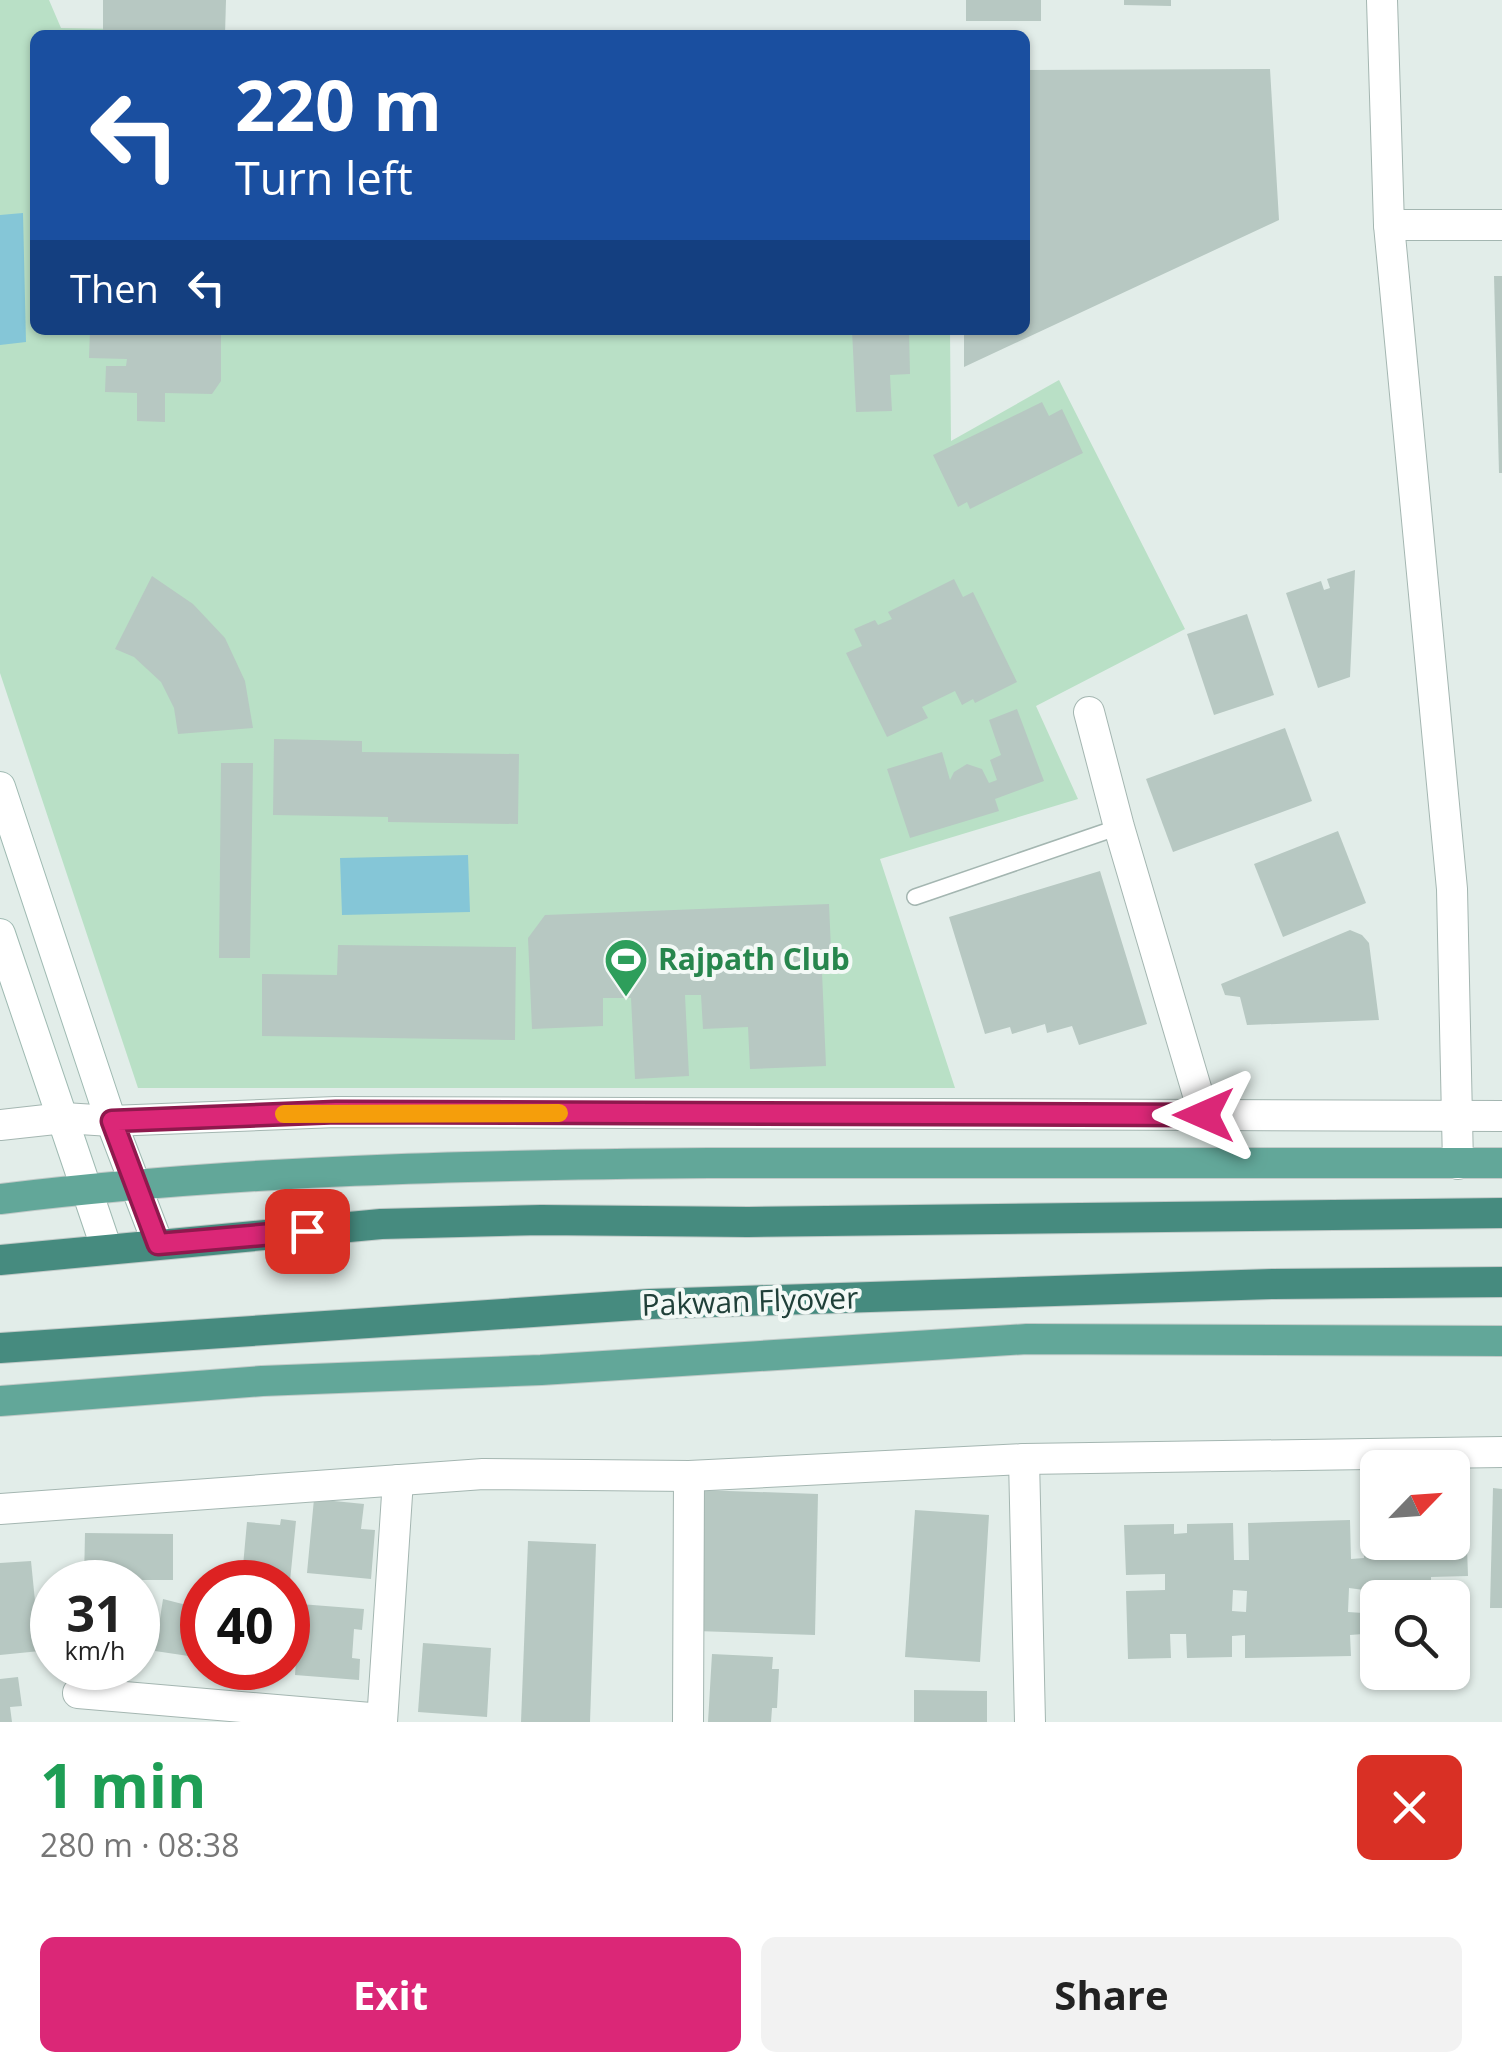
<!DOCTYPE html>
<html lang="en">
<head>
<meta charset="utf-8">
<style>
	:root { --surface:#fff; --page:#f2f2f2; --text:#222; --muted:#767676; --accent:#db2777 }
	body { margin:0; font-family:"Open Sans",sans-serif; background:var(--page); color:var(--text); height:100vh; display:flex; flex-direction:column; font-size:38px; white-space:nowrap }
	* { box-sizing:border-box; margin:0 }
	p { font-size:32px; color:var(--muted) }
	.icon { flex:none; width:55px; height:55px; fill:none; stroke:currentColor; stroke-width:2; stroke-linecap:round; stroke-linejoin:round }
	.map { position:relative; height:1722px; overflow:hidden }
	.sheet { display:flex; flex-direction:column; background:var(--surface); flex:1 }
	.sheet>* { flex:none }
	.top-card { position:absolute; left:30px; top:30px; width:1000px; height:305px; border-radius:15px; box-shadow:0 2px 8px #0004; background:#1a4fa0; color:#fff; overflow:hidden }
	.needle { width:65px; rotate:65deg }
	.tools { position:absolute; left:1360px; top:1450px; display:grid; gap:20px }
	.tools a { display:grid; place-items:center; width:110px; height:110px; border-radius:15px; background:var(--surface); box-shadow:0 2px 8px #0004; font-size:50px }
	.speed { position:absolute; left:30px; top:1560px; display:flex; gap:20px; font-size:50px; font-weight:700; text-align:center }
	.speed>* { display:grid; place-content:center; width:130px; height:130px; border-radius:50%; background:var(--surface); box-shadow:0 2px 8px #0004; line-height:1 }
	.speed small { font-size:25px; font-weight:400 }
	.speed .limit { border:15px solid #d22; background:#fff; color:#111 }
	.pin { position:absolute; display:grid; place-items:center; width:85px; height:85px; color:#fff; margin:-42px; border-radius:20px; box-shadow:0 5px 15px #0006 }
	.me { position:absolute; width:110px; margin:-55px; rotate:270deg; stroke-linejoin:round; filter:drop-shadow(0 0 8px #0008) }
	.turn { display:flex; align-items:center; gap:35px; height:210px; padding:0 40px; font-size:45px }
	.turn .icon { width:130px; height:130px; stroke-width:2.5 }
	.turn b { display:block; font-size:70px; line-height:85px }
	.then { display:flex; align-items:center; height:95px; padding:0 40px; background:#0003; gap:20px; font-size:38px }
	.round { display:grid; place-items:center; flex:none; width:105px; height:105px; border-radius:15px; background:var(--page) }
	.head { display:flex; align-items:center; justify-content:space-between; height:170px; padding:0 40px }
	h1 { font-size:60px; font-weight:700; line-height:75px; color:#1e9e55 }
	.button { display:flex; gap:20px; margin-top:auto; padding:20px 40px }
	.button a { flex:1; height:115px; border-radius:15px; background:var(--accent); color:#fff; font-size:40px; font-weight:700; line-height:115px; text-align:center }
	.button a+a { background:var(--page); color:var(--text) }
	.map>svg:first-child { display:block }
	.green { fill:#b9e0c6 }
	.water { fill:#85c6d7 }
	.building { fill:#b7c8c2; fill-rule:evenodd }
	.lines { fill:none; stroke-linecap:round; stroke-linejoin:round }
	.service-casing { stroke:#a4b6b1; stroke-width:18 }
	.minor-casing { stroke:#a4b6b1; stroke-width:32 }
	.tertiary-casing { stroke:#a4b6b1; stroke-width:32 }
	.secondary-casing { stroke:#9fbab2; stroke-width:32 }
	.primary-casing { stroke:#c1cac8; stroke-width:32 }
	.trunk-casing { stroke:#c1cac8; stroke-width:32 }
	.service { stroke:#fff; stroke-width:15 }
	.minor { stroke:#fff; stroke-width:30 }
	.tertiary { stroke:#fff; stroke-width:30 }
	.secondary { stroke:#fff; stroke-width:30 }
	.primary { stroke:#62a799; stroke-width:30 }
	.trunk { stroke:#468b7f; stroke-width:30 }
	.route-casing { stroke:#8e194d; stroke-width:25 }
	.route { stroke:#db2777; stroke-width:18 }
	.slow { stroke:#f59e0b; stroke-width:18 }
	.labels { text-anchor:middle; stroke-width:8; stroke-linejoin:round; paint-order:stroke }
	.leisure-label { font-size:30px; font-weight:bold; fill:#27864d; stroke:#f3f9f6; text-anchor:start }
	.street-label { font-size:30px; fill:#204039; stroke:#f3f9f6 }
</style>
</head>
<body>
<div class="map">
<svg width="1502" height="1722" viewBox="0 0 1502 1722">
	<rect width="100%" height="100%" fill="#e2ede9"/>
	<polygon class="green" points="0,0 49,0 61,28 470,35 35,35 35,330 950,330 951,441 1059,380 1185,629 1036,706 1078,799 880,859 955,1088 138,1088 0,673"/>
	<g class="water">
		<polygon points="23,213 26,342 0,345 0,215"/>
		<polygon points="468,855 470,912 342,915 340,858"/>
	</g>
	<g class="building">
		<polygon points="103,0 226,0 225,35 103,35"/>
		<rect x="966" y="0" width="75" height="21"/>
		<polygon points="1124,0 1171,0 1171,6 1124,5"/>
		<polygon points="1270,69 1279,220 964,367 964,330 1025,330 1025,70"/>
		<polygon points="1494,276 1502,276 1502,473 1499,473"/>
		<polygon points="90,330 221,330 221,381 212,394 165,393 165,422 137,421 137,393 105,392 106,366 126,366 127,359 89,358"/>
		<polygon points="852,330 909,330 910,374 890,375 892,411 856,412"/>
		<polygon points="1042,402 1049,416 1062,409 1083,453 970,509 967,502 958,507 933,455"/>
		<polygon points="1355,570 1350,677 1318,688 1286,593 1321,581 1324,590 1330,588 1327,579"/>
		<polygon points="152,576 193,604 225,638 245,681 253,728 178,734 174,708 161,682 134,657 115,649"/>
		<polygon points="954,579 963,597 973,592 1017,682 975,703 973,699 962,705 955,691 922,707 928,718 887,737 846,653 862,646 854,629 875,620 878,625 892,619 888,612"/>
		<polygon points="1247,614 1274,695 1214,715 1187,634"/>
		<polygon points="1017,709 1044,781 995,799 999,811 910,838 887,769 942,752 950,780 954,772 967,764 982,769 989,783 997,780 990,760 1001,755 989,720"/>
		<polygon points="1285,728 1312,801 1173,852 1146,779"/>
		<polygon points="274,739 362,741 362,752 519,754 518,824 388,822 388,817 273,815"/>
		<polygon points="221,763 253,763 250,958 219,958"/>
		<polygon points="1338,831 1366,903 1283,937 1254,864"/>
		<polygon points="1100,871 1147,1024 1079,1045 1072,1026 1047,1033 1045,1024 1012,1034 1010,1027 985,1034 949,917"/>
		<polygon points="829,904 832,972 822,972 826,1066 750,1069 748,1027 703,1029 701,995 685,995 689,1076 635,1079 631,998 603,998 603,1026 532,1029 528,938 545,915"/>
		<polygon points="1350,930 1362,935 1369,943 1379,1020 1247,1025 1240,997 1225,995 1221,984"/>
		<polygon points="338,945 516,947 515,1040 262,1036 262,974 337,975"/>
		<polygon points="1493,1488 1502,1489 1502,1608 1490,1608"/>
		<polygon points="700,1490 818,1494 815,1635 696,1631"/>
		<polygon points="314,1499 364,1504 361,1529 375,1530 371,1579 307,1573"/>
		<polygon points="915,1510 989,1515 980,1662 905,1657"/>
		<polygon points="281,1519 296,1521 290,1581 242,1577 247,1522 280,1525"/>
		<path d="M 1350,1520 L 1351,1559 L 1364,1558 L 1363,1520 L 1378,1520 L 1378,1542 L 1452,1542 L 1452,1520 L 1466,1520 L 1468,1576 L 1431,1577 L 1431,1592 L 1468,1591 L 1470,1653 L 1452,1653 L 1452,1598 L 1378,1598 L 1378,1655 L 1364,1656 L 1363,1634 L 1350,1635 L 1351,1656 L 1245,1658 L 1245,1635 L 1232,1636 L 1232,1657 L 1187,1658 L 1186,1634 L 1170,1634 L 1171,1658 L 1128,1659 L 1126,1591 L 1165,1590 L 1165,1574 L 1126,1575 L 1124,1525 L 1174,1524 L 1174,1534 L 1187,1533 L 1187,1524 L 1233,1523 L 1234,1560 L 1249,1560 L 1248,1523 ZM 1349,1588 L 1364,1590 L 1363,1613 L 1348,1612 ZM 1233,1590 L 1247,1591 L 1246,1612 L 1232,1611 Z"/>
		<polygon points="85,1533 173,1534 173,1580 84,1580"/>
		<polygon points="528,1541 596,1544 590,1722 521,1722"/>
		<polygon points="31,1561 40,1651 0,1655 0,1563"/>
		<polygon points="163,1599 202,1609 202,1658 155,1651"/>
		<polygon points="300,1604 364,1609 362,1630 354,1629 352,1658 360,1659 359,1680 295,1675"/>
		<polygon points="423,1643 491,1648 487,1717 418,1712"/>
		<polygon points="712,1654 773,1657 772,1669 779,1669 777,1708 772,1708 771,1722 708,1722"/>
		<polygon points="228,1668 280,1668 278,1678"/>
		<polygon points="18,1677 22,1706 10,1707 12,1722 0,1722 0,1679"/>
		<polygon points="914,1690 987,1691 987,1722 914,1722"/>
	</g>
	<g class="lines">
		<defs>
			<polyline id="service" points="915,897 1119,827"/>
			<g id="minor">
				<polyline points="1382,0 1389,225 1502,225"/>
				<polyline points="1389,225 1452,889 1458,1164"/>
				<polyline points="1089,712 1119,827 1204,1115"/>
				<polyline points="1024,1459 1030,1722"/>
				<polyline points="78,1693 382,1719"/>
				<polyline points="382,1722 398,1480"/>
				<polyline points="688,1722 689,1476"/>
			</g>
			<g id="tertiary">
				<polyline points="0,1125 64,1118 111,1121 336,1112 1502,1116"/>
				<polyline points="0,1509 483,1474 689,1476 1024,1459 1502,1452"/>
			</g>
			<g id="secondary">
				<polyline points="0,787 111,1121 158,1244"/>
				<polyline points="0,934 106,1247"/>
			</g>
			<g id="primary">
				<path d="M 0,1199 C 237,1170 471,1165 709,1163 C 973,1161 1238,1165 1502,1163"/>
				<polyline points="0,1401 262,1381 541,1370 1027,1339 1502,1341"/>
			</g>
			<g id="trunk">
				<polyline points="0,1260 381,1224 541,1220 748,1222 1502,1213"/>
				<polyline points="0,1348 650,1304 1273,1284 1502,1282"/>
			</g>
		</defs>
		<use href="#service" class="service-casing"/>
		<use href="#minor" class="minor-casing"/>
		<use href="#tertiary" class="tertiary-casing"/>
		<use href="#secondary" class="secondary-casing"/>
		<use href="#primary" class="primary-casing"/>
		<use href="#trunk" class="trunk-casing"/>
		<use href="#service" class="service"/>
		<use href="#minor" class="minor"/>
		<use href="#tertiary" class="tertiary"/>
		<use href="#secondary" class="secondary"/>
		<use href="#primary" class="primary"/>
		<use href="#trunk" class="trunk"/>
	</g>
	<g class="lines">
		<defs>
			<polyline id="route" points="307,1231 158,1244 112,1121 336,1112 1204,1115"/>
		</defs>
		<use href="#route" class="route-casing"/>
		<use href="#route" class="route"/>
		<polyline class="slow" points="284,1114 559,1113"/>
	</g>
	<defs>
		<symbol id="stadium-pin" viewBox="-11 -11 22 30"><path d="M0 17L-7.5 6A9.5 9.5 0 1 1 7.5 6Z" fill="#2e9e5b" stroke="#f3f9f6"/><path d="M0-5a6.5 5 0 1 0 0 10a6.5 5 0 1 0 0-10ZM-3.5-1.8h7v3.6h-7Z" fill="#fff"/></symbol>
	</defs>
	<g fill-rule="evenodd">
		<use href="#stadium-pin" x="601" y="935" width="50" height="68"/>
	</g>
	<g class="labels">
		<g class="leisure-label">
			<text x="658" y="970">Rajpath Club</text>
		</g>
		<g class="street-label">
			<text transform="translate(750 1302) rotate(-2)" y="10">Pakwan Flyover</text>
		</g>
	</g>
</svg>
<div class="tools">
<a><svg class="needle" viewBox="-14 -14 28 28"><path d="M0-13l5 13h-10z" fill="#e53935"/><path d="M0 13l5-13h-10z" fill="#767676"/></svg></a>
<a><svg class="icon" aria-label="search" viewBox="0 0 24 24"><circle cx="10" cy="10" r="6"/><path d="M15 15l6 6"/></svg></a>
</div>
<div class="speed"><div>31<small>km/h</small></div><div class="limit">40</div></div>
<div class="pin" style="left:307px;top:1231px;background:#d93025"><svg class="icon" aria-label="arrive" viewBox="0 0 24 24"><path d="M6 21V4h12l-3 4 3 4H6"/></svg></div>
<svg class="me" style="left:1204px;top:1115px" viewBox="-20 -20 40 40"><path d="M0-17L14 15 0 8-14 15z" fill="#db2777" stroke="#fff" stroke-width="4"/></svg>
<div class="top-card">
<div class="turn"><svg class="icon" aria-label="left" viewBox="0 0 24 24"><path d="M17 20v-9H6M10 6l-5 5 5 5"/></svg><div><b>220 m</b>Turn left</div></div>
<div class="then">Then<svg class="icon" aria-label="left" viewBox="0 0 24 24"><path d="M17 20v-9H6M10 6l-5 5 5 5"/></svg></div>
</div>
</div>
<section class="sheet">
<div class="head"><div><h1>1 min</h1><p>280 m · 08:38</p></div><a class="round" style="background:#d93025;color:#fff"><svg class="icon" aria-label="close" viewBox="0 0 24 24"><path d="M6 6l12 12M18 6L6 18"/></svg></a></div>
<div class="button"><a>Exit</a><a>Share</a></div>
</section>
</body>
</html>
